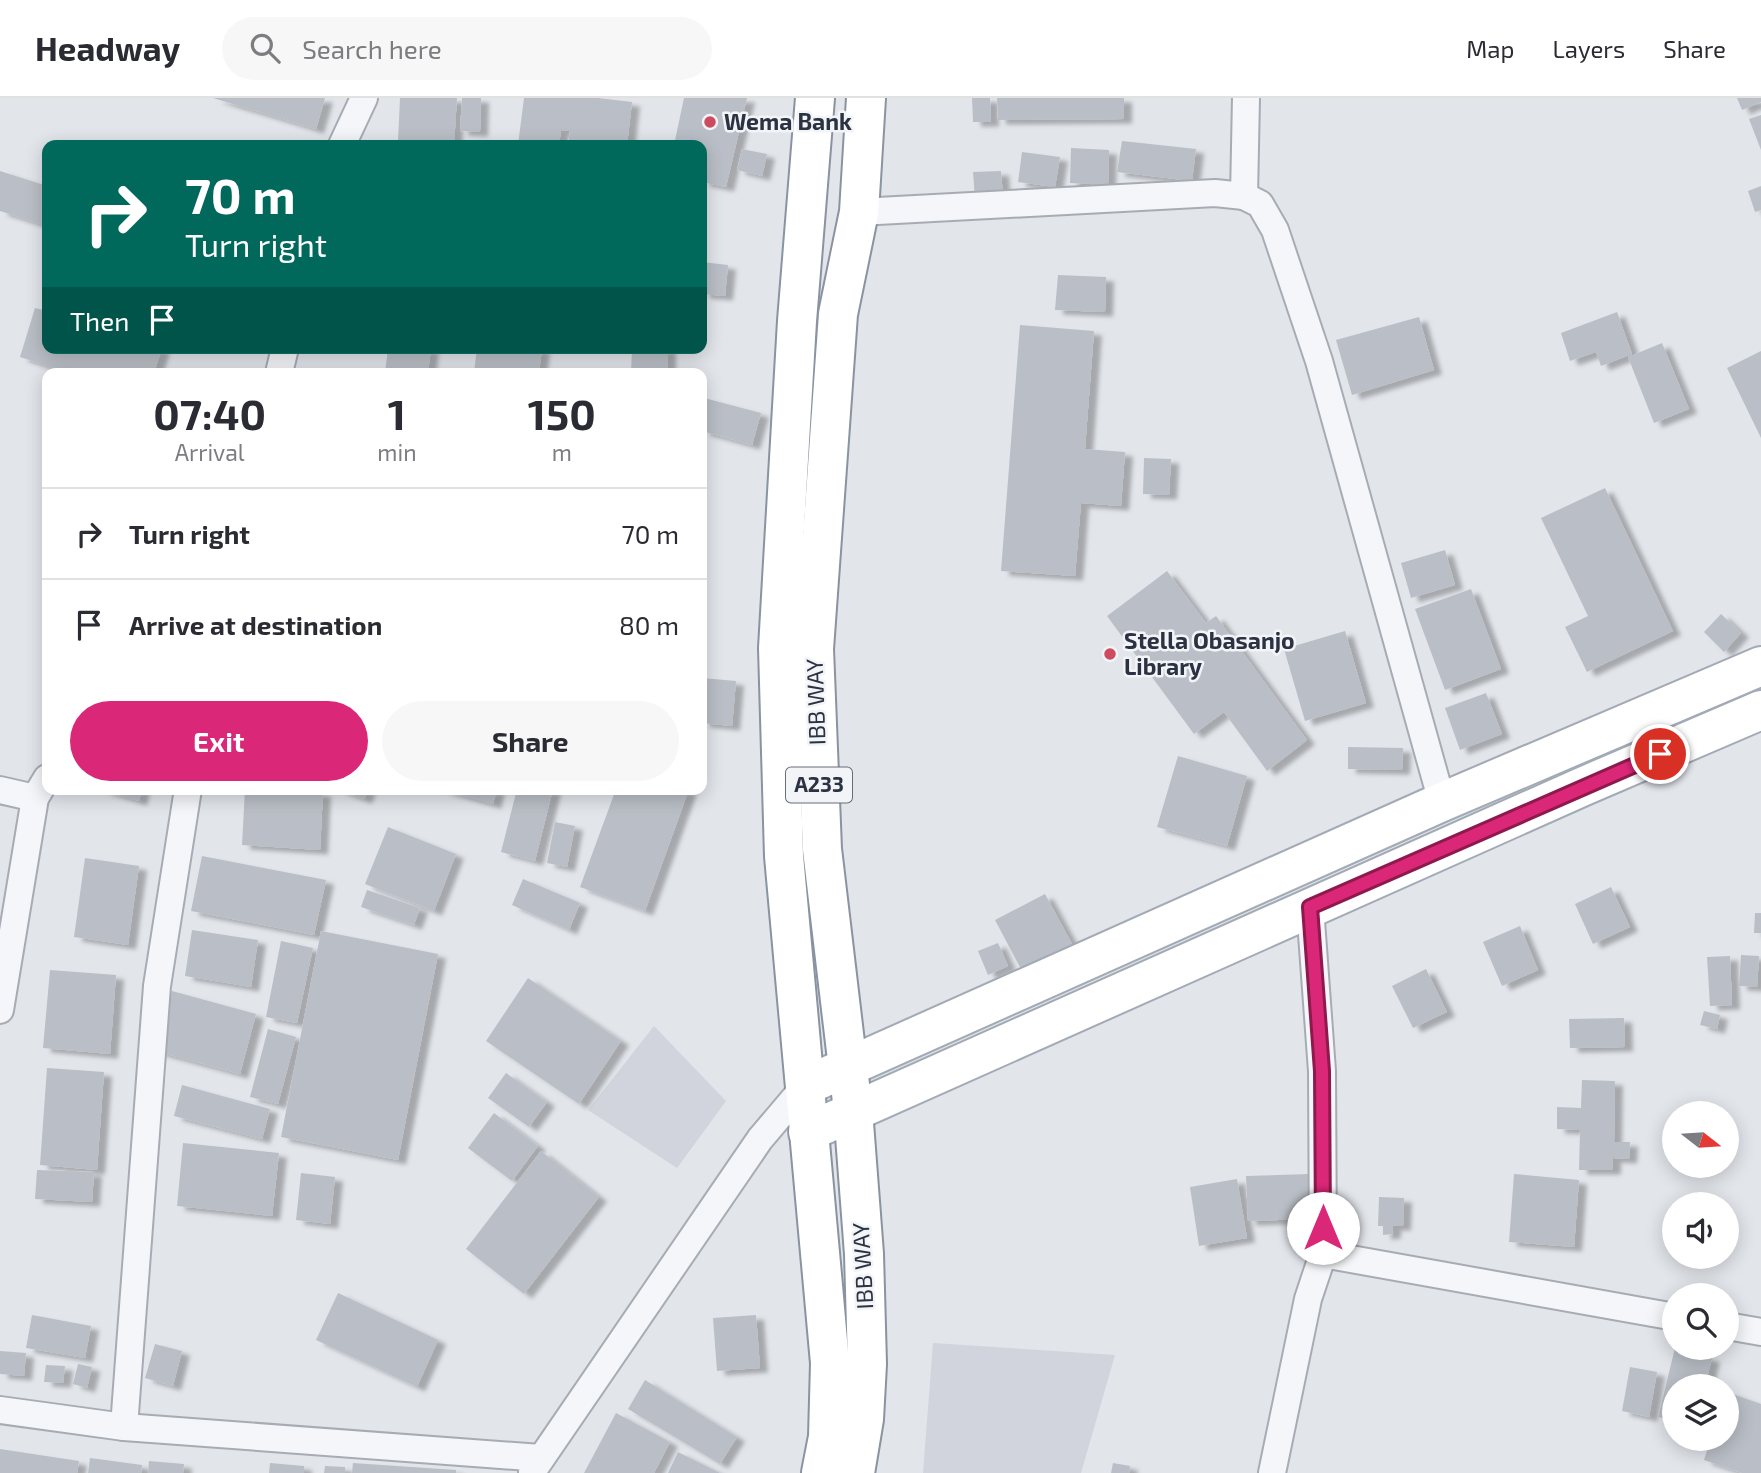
<!DOCTYPE html>
<html lang="en">
<head>
<meta charset="utf-8">
<style>
	:root { --surface:#fff; --page:#f7f7f7; --text:#2b2b33; --muted:#7c7c81; --line:#e1e1e2; --accent:#db2777 }
	body { margin:0; font-family:"Exo 2",sans-serif; background:var(--page); color:var(--text); height:100vh; display:flex; flex-direction:column; font-size:26px; white-space:nowrap }
	* { box-sizing:border-box; margin:0 }
	p { font-size:23px; color:var(--muted) }
	.icon { flex:none; width:38px; height:38px; fill:none; stroke:currentColor; stroke-width:2; stroke-linecap:round; stroke-linejoin:round }
	.map { position:relative; flex:1; overflow:hidden }
	.sheet { position:absolute; left:42px; top:270px; width:665px; height:427px; display:flex; flex-direction:column; background:var(--surface); border-radius:14px; box-shadow:0 4px 18px #0003 }
	.sheet>* { flex:none }
	.guide { position:absolute; left:42px; top:42px; width:665px; height:214px; border-radius:14px; box-shadow:0 4px 18px #0003; background:#00695c; color:#fff; overflow:hidden }
	.needle { width:46px; rotate:107deg }
	.tools { position:absolute; left:1662px; top:1003px; display:grid; gap:14px }
	.tools a { display:grid; place-items:center; width:77px; height:77px; border-radius:50%; background:var(--surface); box-shadow:0 4px 18px #0003; font-size:35px }
	.pin { position:absolute; display:grid; place-items:center; width:60px; height:60px; color:#fff; margin:-30px; border:4px solid #fff; border-radius:50%; box-shadow:0 2px 7px #0007 }
	.me { position:absolute; width:77px; margin:-38px; rotate:0deg; stroke-linejoin:round; filter:drop-shadow(0 0 5px #0008) }
	.turn { display:flex; align-items:center; gap:24px; height:147px; padding:0 28px; font-size:32px }
	.turn .icon { width:91px; height:91px; stroke-width:2.5 }
	.turn b { display:block; font-size:49px; line-height:60px }
	.then { display:flex; align-items:center; height:66px; padding:0 28px; background:#0003; gap:14px; font-size:26px }
	.eta { display:flex; justify-content:space-evenly; align-items:center; height:119px; text-align:center }
	.eta b { font-size:42px; font-weight:700; line-height:49px }
	.button { display:flex; gap:14px; margin-top:auto; padding:14px 28px }
	.button a { flex:1; height:80px; border-radius:42px; background:var(--accent); color:#fff; font-size:28px; font-weight:700; line-height:80px; text-align:center }
	.button a+a { background:var(--page); color:var(--text) }
	ul { padding:0; list-style:none }
	li { display:flex; align-items:center; gap:21px; height:91px; padding:0 28px; border-top:2px solid var(--line) }
	li div { flex:1 }
	li b { display:block; font-size:26px }
	li em { font-style:normal }
	header { display:flex; align-items:center; gap:42px; box-sizing:border-box; height:98px; padding:0 35px; background:var(--surface); border-bottom:2px solid var(--line) }
	header strong { font-size:33px }
	nav { display:flex; gap:38px; margin-inline-start:auto; font-size:24px }
	.search { width:490px; height:63px; background:var(--page); display:flex; align-items:center; gap:18px; box-sizing:border-box; padding:0 24px; border-radius:38px; color:var(--muted); font-size:26px }
	.map>svg:first-child { display:block }
	.built { fill:#d1d4dc }
	.building { fill:#babfc7; filter:url(#shadow) }
	.lines { fill:none; stroke-linecap:round; stroke-linejoin:round }
	.street-casing { stroke:#a7acb4; stroke-width:30 }
	.primary-casing { stroke:#a2aab6; stroke-width:42 }
	.highway-casing { stroke:#8a93a1; stroke-width:42 }
	.street { stroke:#f5f6f9; stroke-width:26 }
	.primary { stroke:#fff; stroke-width:38 }
	.highway { stroke:#fff; stroke-width:38 }
	.route-casing { stroke:#8e194d; stroke-width:18 }
	.route { stroke:#db2777; stroke-width:12 }
	.poi-dot { fill:#cc4b5c; stroke:#f2f4f8; stroke-width:2.5 }
	.labels { text-anchor:middle; stroke-width:5; stroke-linejoin:round; paint-order:stroke }
	.shield { fill:#f2f4f8; stroke:#676d79; stroke-width:2 }
	.shield-label { font-size:21px; font-weight:bold; fill:#2b3342 }
	.poi-label { font-size:23px; font-weight:bold; fill:#2b3342; stroke:#f2f4f8; text-anchor:start }
	.street-label { font-size:23px; fill:#2b3342; stroke:#f2f4f8 }
</style>
</head>
<body>
<header>
<strong>Headway</strong>
<div class="search"><svg class="icon" aria-label="search" viewBox="0 0 24 24"><circle cx="10" cy="10" r="6"/><path d="M15 15l6 6"/></svg>Search here</div>
<nav><a>Map</a><a>Layers</a><a>Share</a></nav>
</header>
<div class="map">
<svg width="1761" height="1375" viewBox="0 0 1761 1375">
	<defs>
		<filter id="shadow"><feDropShadow dx="8" dy="4.5" stdDeviation="2" flood-color="#0004"/></filter>
	</defs>
	<rect width="100%" height="100%" fill="#e2e5ea"/>
	<g class="built">
		<polygon points="654,928 726,1003 677,1070 588,1012"/>
		<polygon points="933,1245 1115,1257 1081,1375 923,1375"/>
	</g>
	<g class="building">
		<polygon points="213,0 325,0 316,31"/>
		<polygon points="400,0 457,0 454,46 398,43"/>
		<polygon points="462,0 481,0 480,34 460,33"/>
		<polygon points="524,0 598,0 632,4 627,47 568,47 570,33 561,32 559,47 518,47"/>
		<polygon points="684,0 747,0 726,89 702,84 702,47 674,47"/>
		<polygon points="972,0 990,0 991,24 973,24"/>
		<polygon points="997,0 1124,0 1124,21 998,22"/>
		<polygon points="1737,0 1761,0 1761,4 1742,12"/>
		<polygon points="1761,17 1761,52 1749,21"/>
		<polygon points="1122,43 1196,51 1192,83 1117,74"/>
		<polygon points="1071,50 1109,52 1108,87 1070,85"/>
		<polygon points="742,51 767,56 762,78 737,72"/>
		<polygon points="1022,54 1060,59 1055,89 1018,84"/>
		<polygon points="0,73 47,88 47,128 0,113"/>
		<polygon points="1001,73 1003,99 975,101 973,74"/>
		<polygon points="1761,88 1761,112 1755,114 1748,93"/>
		<polygon points="702,164 728,167 725,198 702,196"/>
		<polygon points="1058,177 1106,179 1105,214 1055,212"/>
		<polygon points="35,210 47,213 47,250 162,250 154,275 70,275 20,259"/>
		<polygon points="1617,214 1632,256 1601,268 1596,254 1570,263 1561,235"/>
		<polygon points="1419,219 1434,272 1352,297 1336,242"/>
		<polygon points="1020,227 1094,233 1085,351 1125,354 1121,408 1081,405 1075,478 1001,473"/>
		<polygon points="1662,245 1689,311 1654,325 1628,259"/>
		<polygon points="388,250 431,250 428,275 385,275"/>
		<polygon points="477,250 542,250 539,275 474,275"/>
		<polygon points="632,250 668,250 668,275 631,275"/>
		<polygon points="1761,253 1761,340 1727,270"/>
		<polygon points="704,300 761,315 752,347 702,333"/>
		<polygon points="1144,360 1171,361 1169,397 1143,396"/>
		<polygon points="1605,390 1673,533 1587,574 1565,529 1588,518 1541,420"/>
		<polygon points="1445,452 1455,487 1411,500 1401,465"/>
		<polygon points="1167,473 1206,525 1216,518 1307,642 1267,673 1224,614 1194,636 1107,518"/>
		<polygon points="1471,491 1501,571 1445,592 1415,511"/>
		<polygon points="1721,516 1741,535 1724,554 1704,534"/>
		<polygon points="1345,533 1366,605 1305,623 1284,551"/>
		<polygon points="702,580 736,583 732,628 702,625"/>
		<polygon points="1486,595 1502,636 1460,652 1445,610"/>
		<polygon points="1348,649 1403,650 1402,672 1348,671"/>
		<polygon points="1178,658 1247,678 1227,748 1157,729"/>
		<polygon points="99,691 142,691 139,703"/>
		<polygon points="245,691 323,694 320,752 242,747"/>
		<polygon points="336,691 368,691 364,701"/>
		<polygon points="439,691 497,691 493,706"/>
		<polygon points="517,691 553,691 535,763 501,754"/>
		<polygon points="616,691 689,691 645,813 580,789"/>
		<polygon points="555,724 575,728 567,769 547,765"/>
		<polygon points="388,729 456,756 434,813 365,786"/>
		<polygon points="202,758 326,782 314,837 191,813"/>
		<polygon points="85,760 139,768 128,847 74,839"/>
		<polygon points="523,781 580,805 569,832 512,807"/>
		<polygon points="1611,789 1630,829 1593,846 1575,806"/>
		<polygon points="367,792 420,810 414,827 361,809"/>
		<polygon points="1045,796 1072,846 1022,873 995,822"/>
		<polygon points="1755,815 1761,815 1761,835 1754,835"/>
		<polygon points="1520,828 1538,872 1502,888 1483,844"/>
		<polygon points="192,832 258,842 251,889 185,878"/>
		<polygon points="321,833 438,856 398,1062 281,1039"/>
		<polygon points="281,843 313,850 297,925 266,919"/>
		<polygon points="998,845 1008,868 988,877 978,853"/>
		<polygon points="1741,857 1759,858 1757,889 1739,888"/>
		<polygon points="1730,858 1732,907 1710,908 1707,859"/>
		<polygon points="1426,871 1447,914 1413,930 1392,888"/>
		<polygon points="50,872 116,877 110,956 43,950"/>
		<polygon points="528,880 621,943 579,1006 486,943"/>
		<polygon points="172,893 256,916 240,976 156,953"/>
		<polygon points="1704,913 1720,917 1717,931 1700,927"/>
		<polygon points="1624,920 1625,949 1570,950 1569,921"/>
		<polygon points="268,931 296,939 278,1006 250,999"/>
		<polygon points="47,970 104,974 97,1072 40,1067"/>
		<polygon points="506,975 547,1004 529,1029 488,1000"/>
		<polygon points="1582,982 1615,983 1614,1044 1630,1044 1629,1061 1613,1060 1613,1072 1579,1072 1580,1032 1557,1031 1557,1009 1581,1010"/>
		<polygon points="182,987 270,1011 262,1041 174,1018"/>
		<polygon points="494,1015 538,1048 512,1083 468,1050"/>
		<polygon points="183,1045 279,1055 272,1118 177,1108"/>
		<polygon points="541,1053 599,1099 524,1196 466,1151"/>
		<polygon points="37,1072 94,1074 92,1104 35,1101"/>
		<polygon points="301,1075 335,1079 330,1126 296,1122"/>
		<polygon points="1310,1076 1311,1121 1248,1123 1246,1078"/>
		<polygon points="1514,1076 1579,1082 1574,1149 1509,1144"/>
		<polygon points="1237,1081 1247,1140 1199,1148 1190,1089"/>
		<polygon points="1379,1099 1404,1100 1403,1128 1393,1128 1393,1136 1383,1137 1383,1128 1378,1128"/>
		<polygon points="338,1195 438,1242 417,1289 316,1242"/>
		<polygon points="32,1217 91,1228 85,1260 26,1250"/>
		<polygon points="756,1217 760,1270 717,1273 713,1220"/>
		<polygon points="155,1246 182,1253 173,1288 145,1280"/>
		<polygon points="1675,1250 1712,1260 1705,1288 1675,1288 1675,1323 1658,1319"/>
		<polygon points="0,1253 26,1255 24,1278 0,1276"/>
		<polygon points="78,1266 92,1269 87,1290 73,1286"/>
		<polygon points="46,1267 65,1268 63,1285 44,1284"/>
		<polygon points="1630,1269 1657,1274 1649,1319 1622,1313"/>
		<polygon points="645,1282 737,1339 720,1366 628,1311"/>
		<polygon points="1727,1294 1761,1306 1761,1375 1742,1375 1704,1362 1711,1340 1727,1340"/>
		<polygon points="616,1315 670,1344 654,1375 584,1375"/>
		<polygon points="0,1351 79,1363 77,1375 0,1375"/>
		<polygon points="678,1354 720,1375 668,1375"/>
		<polygon points="90,1360 142,1367 141,1375 88,1375"/>
		<polygon points="149,1363 184,1366 183,1375 148,1375"/>
		<polygon points="270,1365 304,1368 304,1375 269,1375"/>
		<polygon points="353,1365 456,1372 456,1375 352,1375"/>
		<polygon points="1113,1365 1130,1368 1129,1375 1111,1375"/>
		<polygon points="325,1368 345,1369 345,1375 324,1375"/>
	</g>
	<g class="lines">
		<defs>
			<g id="street">
				<polyline points="342,47 364,0"/>
				<polyline points="1244,98 1246,0"/>
				<polyline points="859,114 1215,95 1244,98 1260,106 1275,132 1319,263 1442,704"/>
				<polyline points="279,275 285,250"/>
				<polyline points="0,692 35,700"/>
				<polyline points="0,912 35,700 47,680"/>
				<polyline points="1323,1156 1675,1219"/>
				<polyline points="1727,1228 1761,1234"/>
				<polyline points="0,1312 124,1329 541,1360"/>
				<polyline points="124,1329 157,888 188,691"/>
				<polyline points="532,1374 760,1041 805,988"/>
				<polyline points="1272,1375 1308,1201 1323,1156 1322,973 1310,809"/>
			</g>
			<g id="primary">
				<polyline points="805,988 1442,704 1761,568"/>
				<polyline points="808,1034 1584,688 1761,612"/>
			</g>
			<g id="highway">
				<polyline points="815,0 797,223 778,550 784,758 830,1265 828,1339 821,1375"/>
				<polyline points="855,1375 864,1321 867,1266 864,1156 853,1012 822,751 814,551 838,216 859,114 866,0"/>
			</g>
		</defs>
		<use href="#street" class="street-casing"/>
		<use href="#primary" class="primary-casing"/>
		<use href="#highway" class="highway-casing"/>
		<use href="#street" class="street"/>
		<use href="#primary" class="primary"/>
		<use href="#highway" class="highway"/>
	</g>
	<g class="lines">
		<defs>
			<polyline id="route" points="1323,1130 1322,973 1310,809 1660,656"/>
		</defs>
		<use href="#route" class="route-casing"/>
		<use href="#route" class="route"/>
	</g>
	<g class="poi-dot">
		<circle cx="710" cy="24" r="7"/>
		<circle cx="1110" cy="556" r="7"/>
	</g>
	<g class="labels">
		<rect class="shield" x="786" y="669.5" width="66" height="35" rx="5"/>
		<g class="shield-label">
			<text x="819" y="694">A233</text>
		</g>
		<g class="poi-label">
			<text x="724" y="32">Wema Bank</text>
			<text x="1124" y="551">Stella Obasanjo<tspan x="1124" dy="26">Library</tspan></text>
		</g>
		<g class="street-label">
			<text transform="translate(816 604) rotate(-92)" y="8">IBB WAY</text>
			<text transform="translate(863 1168) rotate(-93)" y="8">IBB WAY</text>
		</g>
	</g>
</svg>
<div class="tools">
<a><svg class="needle" viewBox="-14 -14 28 28"><path d="M0-13l5 13h-10z" fill="#e53935"/><path d="M0 13l5-13h-10z" fill="#7c7c81"/></svg></a>
<a><svg class="icon" aria-label="sound" viewBox="0 0 24 24"><path d="M4 9h4l5-4v14l-5-4H4zM17 9q2 3 0 6"/></svg></a>
<a><svg class="icon" aria-label="search" viewBox="0 0 24 24"><circle cx="10" cy="10" r="6"/><path d="M15 15l6 6"/></svg></a>
<a><svg class="icon" aria-label="layers" viewBox="0 0 24 24"><path d="M12 4l9 5-9 5-9-5zM3 14l9 5 9-5"/></svg></a>
</div>
<div class="pin" style="left:1660px;top:656px;background:#d93025"><svg class="icon" aria-label="arrive" viewBox="0 0 24 24"><path d="M6 21V4h12l-3 4 3 4H6"/></svg></div>
<svg class="me" style="left:1323px;top:1130px" viewBox="-20 -20 40 40"><circle r="19" fill="#fff"/><path d="M0-13L10 11 0 6-10 11z" fill="#db2777"/></svg>
<div class="guide">
<div class="turn"><svg class="icon" aria-label="right" viewBox="0 0 24 24"><path d="M7 20v-9h11M14 6l5 5-5 5"/></svg><div><b>70 m</b>Turn right</div></div>
<div class="then">Then<svg class="icon" aria-label="arrive" viewBox="0 0 24 24"><path d="M6 21V4h12l-3 4 3 4H6"/></svg></div>
</div>
<section class="sheet">
<div class="eta">
<div><b>07:40</b><p>Arrival</p></div>
<div><b>1</b><p>min</p></div>
<div><b>150</b><p>m</p></div>
</div>
<ul>
<li><svg class="icon" aria-label="right" viewBox="0 0 24 24"><path d="M7 20v-9h11M14 6l5 5-5 5"/></svg><div><b>Turn right</b></div><em>70 m</em></li>
<li><svg class="icon" aria-label="arrive" viewBox="0 0 24 24"><path d="M6 21V4h12l-3 4 3 4H6"/></svg><div><b>Arrive at destination</b></div><em>80 m</em></li>
</ul>
<div class="button"><a>Exit</a><a>Share</a></div>
</section>
</div>
</body>
</html>
